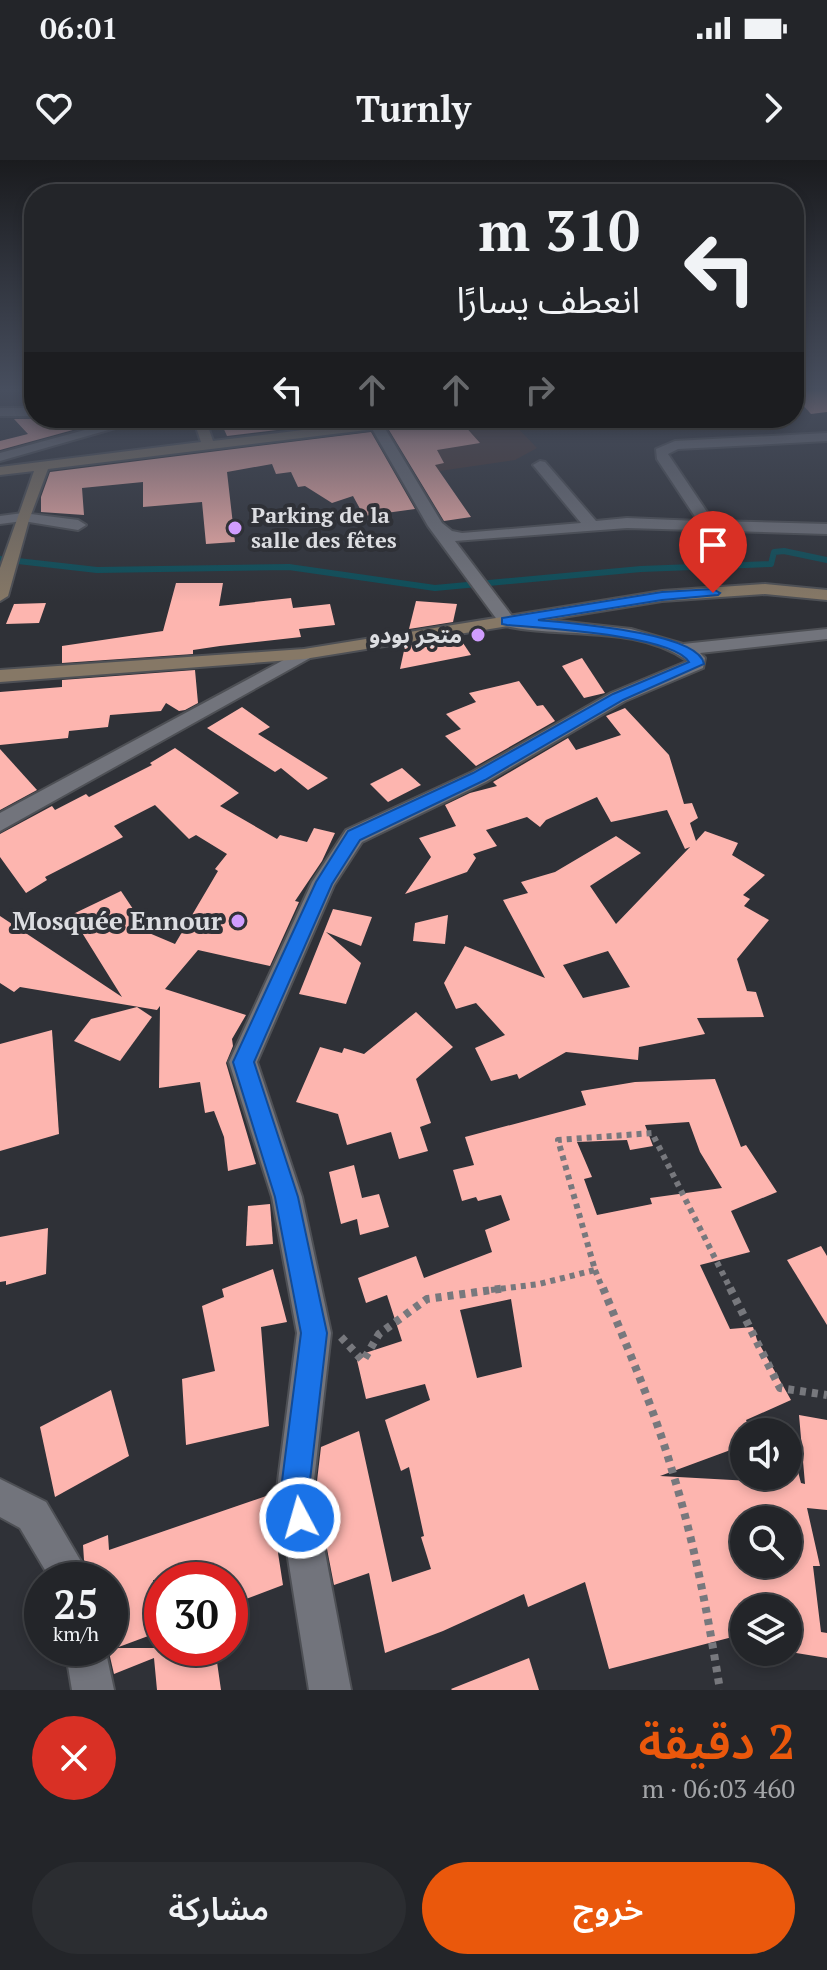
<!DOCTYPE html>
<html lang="ar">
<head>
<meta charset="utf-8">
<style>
	:root { --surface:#232529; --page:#2b2d31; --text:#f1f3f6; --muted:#a3a5a8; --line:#404246; --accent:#ea580c }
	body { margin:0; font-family:"PT Serif","Noto Sans Arabic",serif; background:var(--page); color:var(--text); direction:rtl; height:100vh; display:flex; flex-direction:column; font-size:30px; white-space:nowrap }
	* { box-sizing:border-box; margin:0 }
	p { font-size:26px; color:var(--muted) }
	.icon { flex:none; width:44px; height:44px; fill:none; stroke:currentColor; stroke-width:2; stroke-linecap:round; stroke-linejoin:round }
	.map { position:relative; height:1530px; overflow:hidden; direction:ltr }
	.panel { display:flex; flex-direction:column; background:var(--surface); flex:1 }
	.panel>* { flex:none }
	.hud { position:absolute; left:24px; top:24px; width:780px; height:244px; border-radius:32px; box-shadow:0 4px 12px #0003,0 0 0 2px var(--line); direction:rtl; background:#232529; color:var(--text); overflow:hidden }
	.tools { position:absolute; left:730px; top:1258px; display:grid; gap:16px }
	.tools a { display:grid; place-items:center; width:72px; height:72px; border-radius:50%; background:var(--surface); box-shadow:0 4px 12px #0003,0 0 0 2px var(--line); font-size:40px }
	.speed { position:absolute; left:24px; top:1402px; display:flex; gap:16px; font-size:40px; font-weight:700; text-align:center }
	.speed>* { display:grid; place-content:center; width:104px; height:104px; border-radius:50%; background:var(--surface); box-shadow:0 4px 12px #0003,0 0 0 2px var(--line); line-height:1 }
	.speed small { font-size:20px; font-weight:400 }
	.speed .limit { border:12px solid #d22; background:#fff; color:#111 }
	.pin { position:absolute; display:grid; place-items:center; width:68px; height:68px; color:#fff; margin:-82px -34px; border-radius:50% 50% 50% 0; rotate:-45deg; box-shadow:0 0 8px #0007 }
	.pin .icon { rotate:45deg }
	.me { position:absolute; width:88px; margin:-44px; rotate:354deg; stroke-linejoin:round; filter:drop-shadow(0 0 6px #0008) }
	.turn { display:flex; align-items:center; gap:28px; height:168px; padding:0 32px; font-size:36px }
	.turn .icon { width:104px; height:104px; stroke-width:2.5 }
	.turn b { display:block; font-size:56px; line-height:68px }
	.lanes { display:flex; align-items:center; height:76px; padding:0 32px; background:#0003; justify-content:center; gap:40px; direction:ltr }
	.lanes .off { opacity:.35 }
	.round { display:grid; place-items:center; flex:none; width:84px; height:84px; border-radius:42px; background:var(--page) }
	.summary { display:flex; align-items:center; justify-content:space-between; height:136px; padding:0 32px }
	h1 { font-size:48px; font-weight:600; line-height:60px; color:var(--accent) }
	.button { display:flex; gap:16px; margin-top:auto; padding:16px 32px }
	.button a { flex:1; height:92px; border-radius:48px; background:var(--accent); color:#fff; font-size:32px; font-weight:600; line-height:92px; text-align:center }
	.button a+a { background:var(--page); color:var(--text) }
	.status { display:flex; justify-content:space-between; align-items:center; height:56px; padding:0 40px; background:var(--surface); direction:ltr }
	.status svg { height:22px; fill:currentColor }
	header { display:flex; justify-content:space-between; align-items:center; height:104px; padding:0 32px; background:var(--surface); font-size:36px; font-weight:600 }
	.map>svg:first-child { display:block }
	.medical { fill:#473330 }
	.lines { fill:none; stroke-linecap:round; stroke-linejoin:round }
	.stream { stroke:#0d4f5a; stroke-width:6 }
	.building { fill:#fdb5af; fill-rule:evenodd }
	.street-casing { stroke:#4e5055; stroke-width:4 }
	.secondary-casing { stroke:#4e5055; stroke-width:4 }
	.path-far1 { stroke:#77787d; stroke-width:6; stroke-dasharray:5 5; stroke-linecap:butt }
	.path { stroke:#77787d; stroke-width:8; stroke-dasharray:6 6; stroke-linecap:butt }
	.street { fill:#72747c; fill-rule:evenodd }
	.secondary { fill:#867866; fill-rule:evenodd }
	.route { fill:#1a73e8; stroke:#114b97; stroke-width:2 }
	.poi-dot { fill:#d09dfe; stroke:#2f3137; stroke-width:3 }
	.labels { text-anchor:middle; stroke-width:8; stroke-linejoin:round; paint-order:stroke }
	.far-poi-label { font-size:22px; font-weight:bold; fill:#dcdde1; stroke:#2f3137; text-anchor:start }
	.poi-label { font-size:26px; font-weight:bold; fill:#dcdde1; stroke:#2f3137; text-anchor:end }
</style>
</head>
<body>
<div class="status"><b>06:01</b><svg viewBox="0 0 49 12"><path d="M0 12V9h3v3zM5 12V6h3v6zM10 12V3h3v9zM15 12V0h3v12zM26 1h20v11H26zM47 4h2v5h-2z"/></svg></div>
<header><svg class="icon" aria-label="forward" viewBox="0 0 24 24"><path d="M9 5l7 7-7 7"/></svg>Turnly<svg class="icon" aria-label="heart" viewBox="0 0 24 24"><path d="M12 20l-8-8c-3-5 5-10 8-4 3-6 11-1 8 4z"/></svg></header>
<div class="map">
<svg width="827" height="1530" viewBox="0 0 827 1530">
	<rect width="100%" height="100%" fill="#2f3137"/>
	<polygon class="medical" points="465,258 508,258 537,288 515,300 419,314 391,273 404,266"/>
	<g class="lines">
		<polyline class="stream" points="0,399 97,410 289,407 435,428 641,409 771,404 774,392 784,391 827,400"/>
	</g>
	<g class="building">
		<polygon points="794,228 827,228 827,252 811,254 794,235"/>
		<polygon points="113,258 113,259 0,290 0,281 28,274 14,259"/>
		<polygon points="219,258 376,258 227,276"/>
		<polygon points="437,262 463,264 480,283 437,290 444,303 435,305 471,357 444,361 389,270"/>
		<polygon points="371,272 415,349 364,356 353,336 332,343 305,326 298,327 291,312 276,314 272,304 227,312 235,382 206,384 202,342 143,347 143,322 82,328 84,355 41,352 41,337 50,312"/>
		<polygon points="176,423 223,423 219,446 291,438 293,448 330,444 335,465 299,469 301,477 220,486 193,490 193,494 62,503 62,486 163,471"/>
		<polygon points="416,441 457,444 453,462 409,469"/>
		<polygon points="46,443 39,463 6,464 14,444"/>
		<polygon points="459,477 471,495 400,509 405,486"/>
		<polygon points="582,498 605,533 584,538 562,506"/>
		<polygon points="195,510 198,543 185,550 179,551 166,543 161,551 110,555 108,567 69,571 68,578 0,585 0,532 62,527 62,520"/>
		<polygon points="519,521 537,546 543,545 555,561 476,606 445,576 461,569 446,554 476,542 469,533"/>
		<polygon points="242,547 270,567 258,574 328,618 308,630 281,608 275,612 207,568"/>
		<path d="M 625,548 L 669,595 L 684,644 L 692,643 L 698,658 L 690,663 L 696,681 L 705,671 L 738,683 L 732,695 L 765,715 L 743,735 L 750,739 L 744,746 L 769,760 L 737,799 L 747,831 L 756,832 L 764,857 L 697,858 L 705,874 L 639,887 L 638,900 L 566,892 L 519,919 L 517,914 L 491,921 L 475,888 L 505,875 L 476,843 L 456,849 L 444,823 L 465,786 L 545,818 L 503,740 L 528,733 L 521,722 L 555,712 L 616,676 L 641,693 L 590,726 L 616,764 L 690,687 L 685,689 L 667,650 L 611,662 L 597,637 L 546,660 L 540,667 L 527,657 L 486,670 L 497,686 L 473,694 L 476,698 L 467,712 L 405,734 L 431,697 L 419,678 L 456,666 L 445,645 L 470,633 L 497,626 L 493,622 L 568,578 L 576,590 L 621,575 L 606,556 ZM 608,791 L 630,827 L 583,838 L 563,805 Z"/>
		<polygon points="175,588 239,633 220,646 277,679 280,675 307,682 314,668 335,673 322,701 295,741 299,742 270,806 198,790 165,829 246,855 232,879 233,886 226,903 256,1004 228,1011 224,977 214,951 205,953 200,922 159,928 160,846 157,850 20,827 14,832 0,823 0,756 122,837 71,755 121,731 149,773 175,784 218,711 215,709 227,694 196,675 189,679 155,645 114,666 123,677 45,717 47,720 26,733 0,697 0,674 52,646 55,650 86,634 89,637 152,605 150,603"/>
		<polygon points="0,589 37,630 0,650"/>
		<polygon points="402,608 421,625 388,642 370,624"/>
		<polygon points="333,749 372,757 361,786 326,772 361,803 346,844 299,834"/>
		<polygon points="448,755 445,784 413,781 415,763"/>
		<polygon points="137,847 152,857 120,901 74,881 91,859"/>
		<polygon points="416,852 453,887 416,919 431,963 420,967 428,991 399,999 391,972 347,985 338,954 296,942 320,887 342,893 344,888 364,894"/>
		<polygon points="52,870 59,974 0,991 0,884"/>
		<path d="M 715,919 L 741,987 L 746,985 L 777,1032 L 731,1051 L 750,1092 L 700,1105 L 730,1169 L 753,1167 L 757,1180 L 791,1240 L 746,1260 L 751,1272 L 744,1272 L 744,1285 L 660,1316 L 788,1323 L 788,1305 L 796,1304 L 801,1323 L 805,1324 L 799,1255 L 827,1260 L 827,1350 L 807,1348 L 820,1406 L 813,1406 L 821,1472 L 827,1473 L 827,1498 L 790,1492 L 788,1448 L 744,1448 L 744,1474 L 609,1509 L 585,1422 L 528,1447 L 524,1434 L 443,1471 L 385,1493 L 369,1413 L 334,1425 L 322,1363 L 327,1361 L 317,1321 L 321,1287 L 359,1271 L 392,1422 L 431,1409 L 421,1377 L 424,1376 L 409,1307 L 401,1311 L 385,1260 L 430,1240 L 425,1224 L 366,1239 L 356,1196 L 402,1181 L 387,1135 L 366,1143 L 358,1118 L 416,1096 L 424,1118 L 492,1092 L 485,1070 L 510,1060 L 501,1035 L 478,1041 L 476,1037 L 462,1041 L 453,1010 L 474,1005 L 465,977 L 586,945 L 581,931 L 635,922 ZM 689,962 L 700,992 L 722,1028 L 650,1038 L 652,1044 L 597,1055 L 584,1019 L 592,1017 L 577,982 L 627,980 L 630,990 L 653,986 L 645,965 ZM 511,1139 L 522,1207 L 477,1218 L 460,1150 ZM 744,1360 L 788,1360 L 788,1404 L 744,1404 Z"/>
		<polygon points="354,1005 362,1038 379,1034 389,1067 360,1075 357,1059 341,1064 329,1012"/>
		<polygon points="270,1044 273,1084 246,1086 248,1046"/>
		<polygon points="48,1068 46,1114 6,1125 6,1121 0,1122 0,1077"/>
		<polygon points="821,1086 827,1096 827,1165 787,1100"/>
		<polygon points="273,1109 287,1162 261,1167 269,1266 186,1285 182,1219 215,1211 202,1146 224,1137 222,1129"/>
		<polygon points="111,1230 129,1296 55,1337 40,1267"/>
		<polygon points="269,1335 283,1425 230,1445 230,1420 153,1420 159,1472 116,1488 215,1488 221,1530 157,1530 154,1498 114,1514 108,1488 110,1420 95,1420 84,1400 83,1385 108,1375 109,1390"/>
		<polygon points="529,1498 539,1530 452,1530 451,1529"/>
	</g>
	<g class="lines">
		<defs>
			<g id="street">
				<rect x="0" y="248" width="34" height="8"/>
				<polygon points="129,258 150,258 0,301 0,293"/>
				<path d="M 371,262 L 381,262 L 442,363 L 452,371 L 462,373 L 581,363 L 533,305 L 540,301 L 545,302 L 596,361 L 627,358 L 698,361 L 657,299 L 656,289 L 675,281 L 827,273 L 827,281 L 678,289 L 668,294 L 713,361 L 827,364 L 827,374 L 627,368 L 455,381 L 512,456 L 631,469 L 683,484 L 827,469 L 827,479 L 700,493 L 705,498 L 703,508 L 625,541 L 486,622 L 362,682 L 334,725 L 257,902 L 302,1037 L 331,1173 L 313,1329 L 351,1530 L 309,1530 L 277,1329 L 297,1173 L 272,1037 L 229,902 L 312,722 L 346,670 L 472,612 L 611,533 L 688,501 C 634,463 561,480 501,465 L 428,366 L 370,265 Z"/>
				<polygon points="23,353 78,360 86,365 78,370 23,361 0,364 0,356"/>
				<polygon points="304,489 310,490 313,494 310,498 0,671 0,653"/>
				<polygon points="0,1319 46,1342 92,1420 51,1420 20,1368 0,1357"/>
				<polygon points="65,1488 105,1488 114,1530 72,1530"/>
			</g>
			<g id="secondary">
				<polygon points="193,258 205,258 213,281 401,258 438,258 432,262 48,309 29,360 8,436 0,441 0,408 34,311 0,315 0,307 201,282"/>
				<polygon points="765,424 827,430 827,440 765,434 662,441 304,499 0,522 0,510 304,489 662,431"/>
			</g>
		</defs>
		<use href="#street" class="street-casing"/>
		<use href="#secondary" class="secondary-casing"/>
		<g class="path-far1">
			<polyline points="595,1110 603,1130"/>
			<polyline points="491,1130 539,1124 595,1110 558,980 652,973 731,1130"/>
		</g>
		<g class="path">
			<path d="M 603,1128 C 627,1187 653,1246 671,1307 C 694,1380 708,1455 720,1530"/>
			<polyline points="730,1128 780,1228 827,1235"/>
			<polyline points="341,1177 363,1201 379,1174 427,1139 506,1128"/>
		</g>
		<use href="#street" class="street"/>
		<use href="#secondary" class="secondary"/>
	</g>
	<linearGradient id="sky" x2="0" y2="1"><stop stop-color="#1a1b1e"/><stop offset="0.52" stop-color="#474e5e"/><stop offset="1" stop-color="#474e5e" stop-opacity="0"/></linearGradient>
	<rect width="827" height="442" fill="url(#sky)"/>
	<path class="route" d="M 713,429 L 720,433 L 718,435 L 662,440 L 538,460 C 567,463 699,472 704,504 L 623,540 L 485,620 L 360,680 L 332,724 L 254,902 L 298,1037 L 327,1173 L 309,1329 L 314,1358 L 310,1368 L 300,1372 L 290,1368 L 281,1329 L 301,1173 L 275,1037 L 233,902 L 316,722 L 348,671 L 473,613 L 613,534 L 689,502 C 672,475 542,468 507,465 L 502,464 L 502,458 L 662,432 Z"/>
	<g class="poi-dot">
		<circle cx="235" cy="368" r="8"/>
		<circle cx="478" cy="475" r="8"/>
		<circle cx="238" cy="761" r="8"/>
	</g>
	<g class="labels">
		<g class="far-poi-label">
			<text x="251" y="363">Parking de la<tspan x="251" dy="25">salle des fêtes</tspan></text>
			<text x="462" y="483" text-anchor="end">متجر بودو</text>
		</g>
		<g class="poi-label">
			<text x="222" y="770">Mosquée Ennour</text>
		</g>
	</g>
</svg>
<div class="tools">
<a><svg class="icon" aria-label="sound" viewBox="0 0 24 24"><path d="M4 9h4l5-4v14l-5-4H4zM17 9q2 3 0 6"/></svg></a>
<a><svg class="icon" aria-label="search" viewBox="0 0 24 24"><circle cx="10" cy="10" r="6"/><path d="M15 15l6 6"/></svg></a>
<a><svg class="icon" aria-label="layers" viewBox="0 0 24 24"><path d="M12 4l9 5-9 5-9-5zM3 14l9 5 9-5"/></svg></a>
</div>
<div class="speed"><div>25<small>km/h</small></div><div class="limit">30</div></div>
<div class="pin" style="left:713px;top:433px;background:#d93025"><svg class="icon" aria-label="arrive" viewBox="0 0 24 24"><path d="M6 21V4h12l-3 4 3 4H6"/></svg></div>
<svg class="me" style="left:300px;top:1358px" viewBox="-20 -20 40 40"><circle r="17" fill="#1a73e8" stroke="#fff" stroke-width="3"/><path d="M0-11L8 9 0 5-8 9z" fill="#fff"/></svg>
<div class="hud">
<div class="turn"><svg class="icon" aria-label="left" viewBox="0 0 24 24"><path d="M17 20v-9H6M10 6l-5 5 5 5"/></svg><div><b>310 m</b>انعطف يسارًا</div></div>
<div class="lanes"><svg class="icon" aria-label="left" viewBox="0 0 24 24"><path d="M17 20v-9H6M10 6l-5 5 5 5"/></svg><svg class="icon off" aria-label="ahead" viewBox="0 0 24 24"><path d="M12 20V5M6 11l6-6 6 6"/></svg><svg class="icon off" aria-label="ahead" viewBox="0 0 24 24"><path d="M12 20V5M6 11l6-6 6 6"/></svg><svg class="icon off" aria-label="right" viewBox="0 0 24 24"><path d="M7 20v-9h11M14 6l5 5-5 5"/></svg></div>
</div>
</div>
<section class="panel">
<div class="summary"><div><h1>2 دقيقة</h1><p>460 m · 06:03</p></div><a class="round" style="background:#d93025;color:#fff"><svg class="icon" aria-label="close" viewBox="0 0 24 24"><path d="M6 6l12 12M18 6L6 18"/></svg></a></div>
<div class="button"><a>خروج</a><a>مشاركة</a></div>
</section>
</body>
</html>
